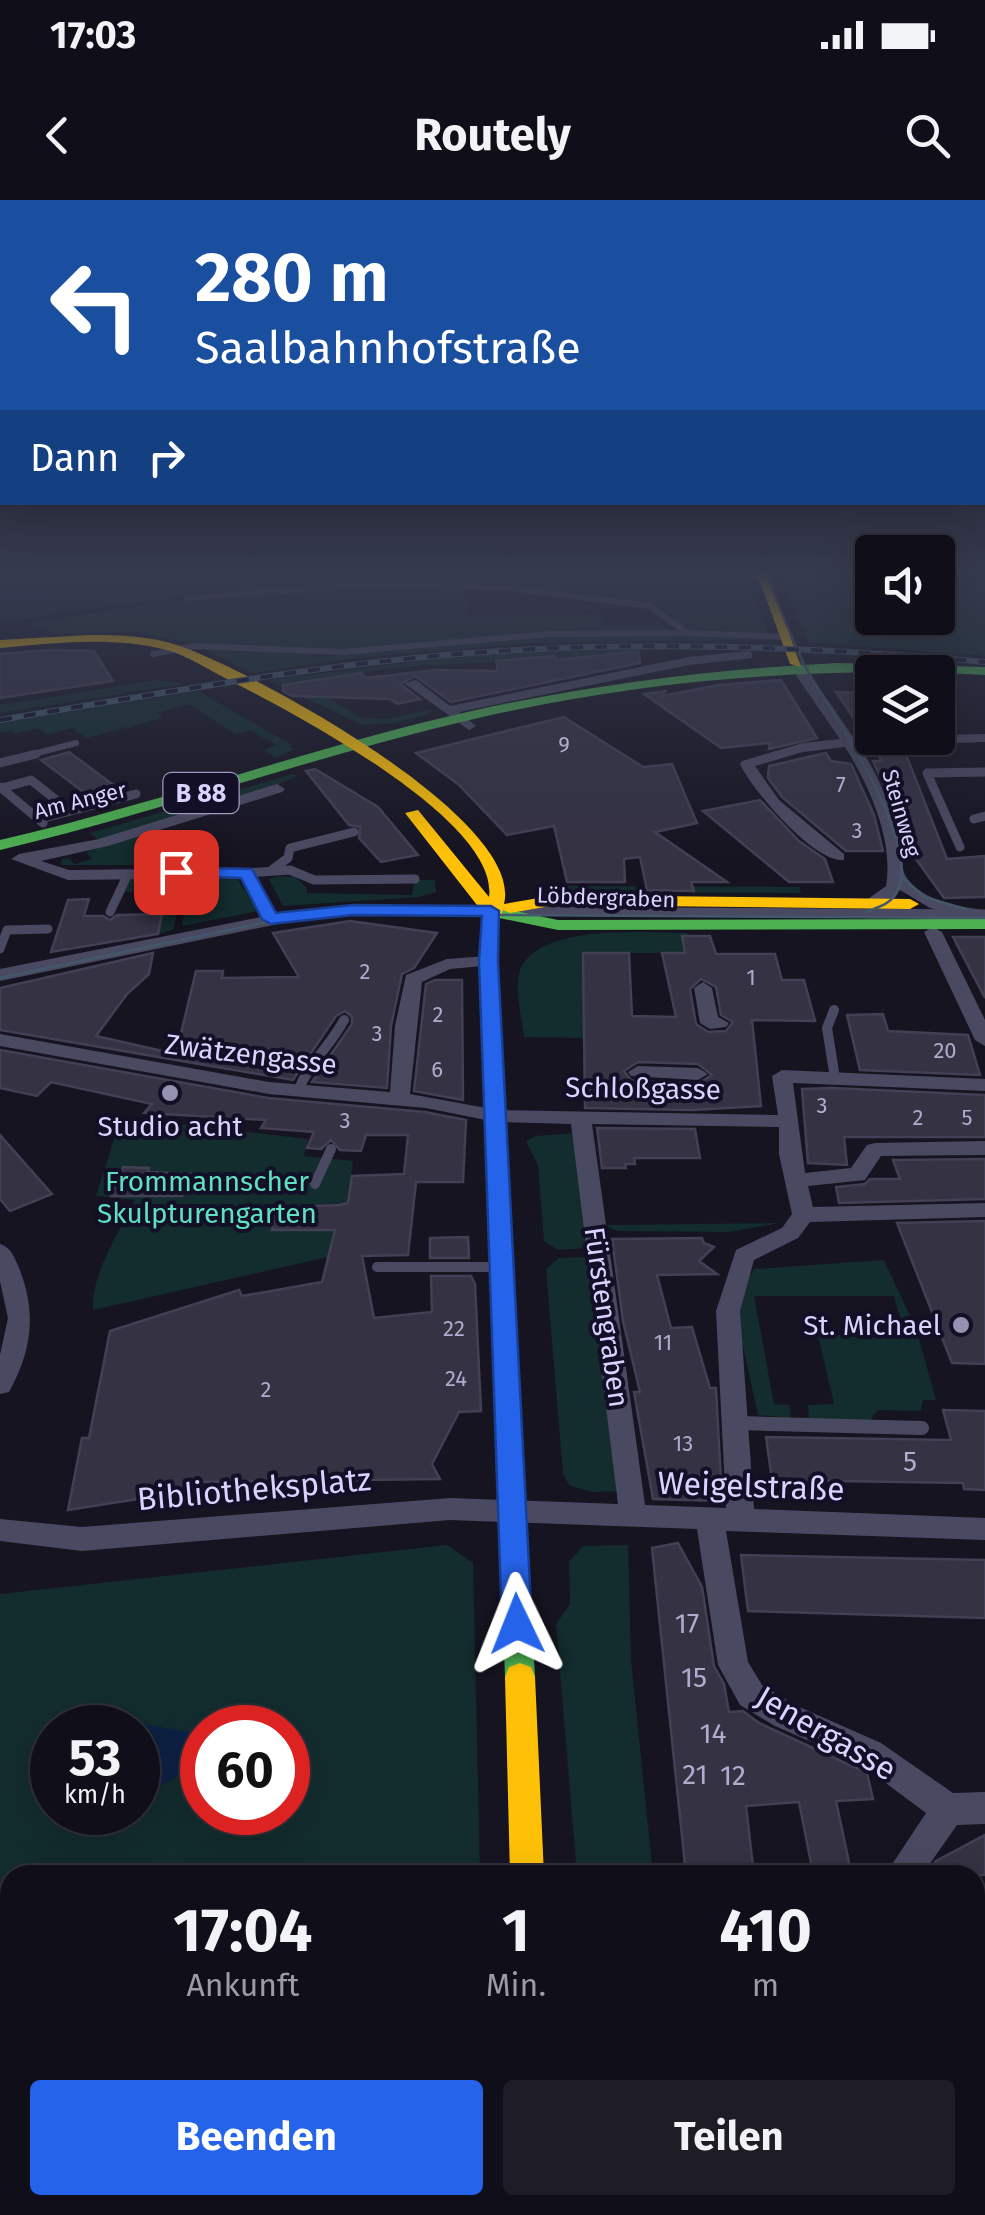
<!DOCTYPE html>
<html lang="de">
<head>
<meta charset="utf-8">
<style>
	:root { --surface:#100f19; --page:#1e1d26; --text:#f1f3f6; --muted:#9c9ca2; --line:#302f38; --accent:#2563eb }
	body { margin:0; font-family:"Fira Sans",sans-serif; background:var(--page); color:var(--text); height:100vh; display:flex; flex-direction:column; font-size:38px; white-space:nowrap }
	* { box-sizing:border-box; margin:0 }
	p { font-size:32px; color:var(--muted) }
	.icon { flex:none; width:55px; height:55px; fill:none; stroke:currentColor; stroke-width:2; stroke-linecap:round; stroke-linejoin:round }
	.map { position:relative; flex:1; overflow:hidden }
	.sheet { position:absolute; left:0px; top:1665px; width:985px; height:350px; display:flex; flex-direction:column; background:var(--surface); border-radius:30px 30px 0 0; box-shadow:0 10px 40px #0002,0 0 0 2px var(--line) }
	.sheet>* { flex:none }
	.guide { position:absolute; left:0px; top:0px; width:985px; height:305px; box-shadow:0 10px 40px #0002,0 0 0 2px var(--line); background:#1a4fa0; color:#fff; overflow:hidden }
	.fabs { position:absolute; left:855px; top:335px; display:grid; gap:20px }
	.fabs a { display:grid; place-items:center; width:100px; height:100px; border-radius:10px; background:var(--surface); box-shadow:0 10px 40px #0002,0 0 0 2px var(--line); font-size:50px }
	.speed { position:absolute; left:30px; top:1505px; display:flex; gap:20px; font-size:50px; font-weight:700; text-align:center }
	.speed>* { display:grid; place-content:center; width:130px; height:130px; border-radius:50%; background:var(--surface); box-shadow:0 10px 40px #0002,0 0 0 2px var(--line); line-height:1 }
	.speed small { font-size:25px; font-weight:400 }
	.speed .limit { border:15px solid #d22; background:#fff; color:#111 }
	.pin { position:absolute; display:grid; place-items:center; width:85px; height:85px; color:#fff; margin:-42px; border-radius:20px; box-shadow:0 5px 15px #0006 }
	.me { position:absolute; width:110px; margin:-55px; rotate:358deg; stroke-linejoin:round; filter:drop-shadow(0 0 8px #0008) }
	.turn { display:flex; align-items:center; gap:35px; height:210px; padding:0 30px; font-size:45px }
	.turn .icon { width:130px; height:130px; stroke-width:2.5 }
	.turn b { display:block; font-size:70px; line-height:85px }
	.then { display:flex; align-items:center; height:95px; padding:0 30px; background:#0003; gap:20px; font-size:38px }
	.eta { display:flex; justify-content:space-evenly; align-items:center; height:170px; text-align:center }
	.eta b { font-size:60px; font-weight:700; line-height:70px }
	.button { display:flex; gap:20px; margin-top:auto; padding:20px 30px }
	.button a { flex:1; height:115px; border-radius:10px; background:var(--accent); color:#fff; font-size:40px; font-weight:700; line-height:115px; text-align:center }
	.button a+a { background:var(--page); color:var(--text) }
	.status { display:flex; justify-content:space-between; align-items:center; height:70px; padding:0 50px; background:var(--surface); direction:ltr }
	.status svg { height:28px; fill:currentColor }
	header { display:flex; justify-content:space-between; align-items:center; height:130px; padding:0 30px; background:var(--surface); font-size:45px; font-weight:700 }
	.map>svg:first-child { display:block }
	.green { fill:#132c2d; fill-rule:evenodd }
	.water { fill:#0d2144 }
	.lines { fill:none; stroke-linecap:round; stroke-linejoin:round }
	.stream { stroke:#0d2144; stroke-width:4 }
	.building { fill:#343243; stroke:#433f54; stroke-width:2.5; fill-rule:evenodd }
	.lane-far3 { stroke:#4a4962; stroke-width:6 }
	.lane-far2 { stroke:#4a4962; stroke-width:9 }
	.lane-far1 { stroke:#4a4962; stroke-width:10 }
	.lane { stroke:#4a4962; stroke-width:14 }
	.street { fill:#4a4962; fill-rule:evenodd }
	.fast { fill:#4caf50; fill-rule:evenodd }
	.slow { fill:#ffc107; fill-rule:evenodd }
	.tram { stroke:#43596b; stroke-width:2.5 }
	.rail-casing { stroke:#43596b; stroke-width:6 }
	.rail { stroke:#130f26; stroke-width:4; stroke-dasharray:12; stroke-linecap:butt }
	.route { fill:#2563eb; stroke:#184099; stroke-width:2.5 }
	.poi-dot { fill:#9591b1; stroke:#130f26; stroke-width:4 }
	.labels { text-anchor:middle; stroke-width:8; stroke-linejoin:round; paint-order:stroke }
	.number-label { font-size:22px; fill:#b0acd0 }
	.far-street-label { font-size:22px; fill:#d9d4ff; stroke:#130f26 }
	.shield { fill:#130f26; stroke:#9e99be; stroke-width:2.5 }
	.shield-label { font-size:25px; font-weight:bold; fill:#d9d4ff }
	.street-label { font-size:28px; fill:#d9d4ff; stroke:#130f26 }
	.poi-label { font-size:28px; fill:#d9d4ff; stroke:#130f26 }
	.park-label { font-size:28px; fill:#5fe0c0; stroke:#130f26 }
	.near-number-label { font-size:28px; fill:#b0acd0 }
	.near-street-label { font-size:32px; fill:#d9d4ff; stroke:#130f26 }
</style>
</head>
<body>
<div class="status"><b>17:03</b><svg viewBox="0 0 49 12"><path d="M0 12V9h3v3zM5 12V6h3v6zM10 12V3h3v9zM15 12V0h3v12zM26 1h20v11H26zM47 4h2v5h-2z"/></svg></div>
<header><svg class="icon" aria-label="back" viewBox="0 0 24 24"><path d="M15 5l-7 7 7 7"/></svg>Routely<svg class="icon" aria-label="search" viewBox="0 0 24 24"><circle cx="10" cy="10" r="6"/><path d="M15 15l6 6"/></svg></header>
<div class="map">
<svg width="985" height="2015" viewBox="0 0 985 2015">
	<rect width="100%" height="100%" fill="#161421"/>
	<g class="green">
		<polygon points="542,371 745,371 768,434 684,429 657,404 468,385 230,392 120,404 0,423 0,403 210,384"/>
		<polygon points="778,371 872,373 872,418 938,418 938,379 985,385 985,456 808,442"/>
		<polygon points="350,387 465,387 468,416 597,414 608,426 659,422 671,431 550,433 343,451 191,444 140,432 55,434 28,423 187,399"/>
		<polygon points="684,435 771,440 531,443 364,457 252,473 200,447 314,451 315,457 552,436"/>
		<polygon points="649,448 593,456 392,468 302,482 360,517 385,519 429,510 430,514 394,523 362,525 268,480 470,455"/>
		<polygon points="159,480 184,484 0,513 0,505"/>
		<polygon points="198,491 290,544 293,550 275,558 264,550 276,545 250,530 235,534 189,504 158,513 163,518 86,538 72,528 47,535 38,528 14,534 13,531 0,533 0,523"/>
		<polygon points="293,574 297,576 272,587 99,640 90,633"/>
		<polygon points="152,631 158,665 61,665 62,659 68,658 75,664 92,659 86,652"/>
		<polygon points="279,676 295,677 307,688 307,693 412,695 415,680 435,680 436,692 420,697 283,706 269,679"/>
		<polygon points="135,677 134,684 168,683 170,677 178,677 180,689 174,729 158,734 165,693 125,692 129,679"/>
		<polygon points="183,677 237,678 258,711 182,726 186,701"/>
		<polygon points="566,686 799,687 801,693 567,692"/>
		<path d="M 687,733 L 702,753 L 584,753 L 584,838 L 524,837 C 522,819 515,792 519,774 C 533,722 647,733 687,733 Z"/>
		<path d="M 121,917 L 308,939 L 304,956 L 353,961 L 348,1003 L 276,1008 L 273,1030 L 323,1030 L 338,1018 L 328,1057 L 93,1110 C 91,1074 119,1032 135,1000 L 96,996 Z"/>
		<polygon points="576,933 589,1048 558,1050 544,1041 538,965 526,941 536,936"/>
		<polygon points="780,1023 728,1032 618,1031 603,1025"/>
		<polygon points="586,1057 591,1060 626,1291 593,1292 570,1286 563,1274 546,1069 559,1058"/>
		<polygon points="884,1060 916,1129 936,1200 923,1200 921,1211 878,1210 868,1223 809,1220 808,1205 834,1204 818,1135 905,1135 894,1096 754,1096 774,1204 790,1205 791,1218 758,1215 738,1123 739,1094 754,1069"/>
		<path d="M 447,1345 L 473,1363 L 480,1675 L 10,1675 L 10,2005 L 488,2005 L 488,2015 L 0,2015 L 0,1394 ZM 52,1528 L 138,1528 L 138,1612 L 52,1612 ZM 202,1528 L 288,1528 L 288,1612 L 202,1612 Z"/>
		<polygon points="628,1345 631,1460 653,1675 577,1675 556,1424 570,1404 569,1362 583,1346"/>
	</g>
	<g class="water">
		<polygon points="36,371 542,371 210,384 0,403 0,375"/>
		<polygon points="107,1518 202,1534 195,1566 148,1593 138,1590 138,1528 54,1527 58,1520"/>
	</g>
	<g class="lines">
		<polyline class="stream" points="643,371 671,388"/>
	</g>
	<g class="building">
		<polygon points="49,450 94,451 113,481 0,498 0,454"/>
		<polygon points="638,451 640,463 451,502 415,476 400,484 420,499 397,504 390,499 292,496 283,491 283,485 361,473 366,478 435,470 498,471 496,461 554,456 557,460"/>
		<polygon points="781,480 817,538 769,549 770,543 721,548 644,494 665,491 662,496 719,485"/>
		<polygon points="836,492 864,493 872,504 872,533 864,533"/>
		<polygon points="564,517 643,567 672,564 697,623 655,632 727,682 691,682 694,691 647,690 640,657 624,659 625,682 567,682 554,626 507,635 458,584 416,553"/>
		<polygon points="69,552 120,590 90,597 41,560"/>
		<polygon points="905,552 947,659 985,656 985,697 944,698 911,652 905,652 891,601 873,561 882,561 877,553"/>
		<polygon points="826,553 831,561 851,564 874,615 883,651 846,651 782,597 768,578 769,566"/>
		<polygon points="315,569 378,607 418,655 381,662 359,638 360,627 349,625 306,571"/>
		<polygon points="760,600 799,641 825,659 833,682 789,682 703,611"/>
		<polygon points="89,699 84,716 103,716 110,720 117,715 162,714 158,734 51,752 68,700"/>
		<polygon points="350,721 437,733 414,768 402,774 391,826 387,888 312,882 352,824 352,817 345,811 336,816 293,880 0,830 0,788 153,753 149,774 127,794 96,836 176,854 196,771 223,771 222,778 299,777 273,733"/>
		<path d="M 682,736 L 710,736 L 716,754 L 775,754 L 782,780 L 804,780 L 815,821 L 752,820 L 761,906 L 692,910 L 585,908 L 583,753 L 629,753 L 632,816 L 676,817 L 662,753 L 685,753 ZM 701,779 L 716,787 L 721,815 L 733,822 L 726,831 L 708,832 L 696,824 L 690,789 ZM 638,862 L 698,864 L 712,875 L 698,884 L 631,880 L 624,871 Z"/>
		<polygon points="953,737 985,737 985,798"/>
		<polygon points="435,780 462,780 463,900 414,891 426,784"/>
		<polygon points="883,814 888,831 968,835 980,875 860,870 847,815"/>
		<polygon points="0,850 268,898 425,912 466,920 463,982 416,982 408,1055 362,1056 374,1118 432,1112 431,1076 471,1076 475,1084 481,1211 459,1212 432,1264 440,1279 201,1282 202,1289 68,1310 82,1238 89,1238 110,1131 239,1090 242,1096 322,1082 335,1030 272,1030 276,1008 339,1005 348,1003 352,976 404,974 408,935 366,935 361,951 340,950 331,940 321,949 307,948 314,932 261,928 266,920 144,913 152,904 51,882 37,896 0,888"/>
		<polygon points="832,888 985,895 985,937 844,937 847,965 808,963 802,889"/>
		<polygon points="597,928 695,929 700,958 634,958 635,964 625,964 626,968 602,968"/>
		<polygon points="0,935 52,994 10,1011 0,999"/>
		<polygon points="985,959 985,999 839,1003 836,987 865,984 870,979 900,979 893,960"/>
		<polygon points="123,967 149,968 148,972 190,974 182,996 111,996"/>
		<polygon points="985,1021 985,1164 952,1163 897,1023"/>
		<polygon points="468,1037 469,1058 430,1058 430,1038"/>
		<polygon points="702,1038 704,1043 714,1047 699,1061 717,1074 657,1075 671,1128 692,1127 710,1188 716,1188 722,1301 653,1299 634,1192 640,1192 623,1121 612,1039"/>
		<polygon points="943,1210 985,1211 985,1290 964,1289 963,1283 772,1280 766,1237 951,1240"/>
		<polygon points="678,1343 702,1387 714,1466 724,1484 729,1512 743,1511 759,1523 867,1573 873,1599 836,1601 850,1667 812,1668 799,1602 746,1606 754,1675 686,1675 652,1348"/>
		<polygon points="741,1355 985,1360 985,1418 748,1411"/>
		<polygon points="985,1635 985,1675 927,1675 936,1661"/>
	</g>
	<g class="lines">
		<g class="lane-far3">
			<polyline points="187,398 350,386 510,388 650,406 687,433 786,437"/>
			<polyline points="153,454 195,446 343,452 551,434 687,433"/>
			<polyline points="26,556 76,543"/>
		</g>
		<g class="lane-far2">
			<polyline points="0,563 36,554"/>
			<polyline points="0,587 43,623"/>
			<polyline points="2,588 31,580 55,599"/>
			<polyline points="40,619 136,594"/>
			<polyline points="974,619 985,616"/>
			<polyline points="960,647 927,573 985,572"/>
			<polyline points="273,669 288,658 290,648 354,632"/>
			<polyline points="246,673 290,670 314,680 415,679"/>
			<polyline points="519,711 985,714"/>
			<polyline points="110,712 128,674"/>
			<polyline points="0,749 7,730 48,729"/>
		</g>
		<g class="lane-far1">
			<polyline points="834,810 827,828 835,878"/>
			<path d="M 298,891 C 310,861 329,848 344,820"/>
			<polyline points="315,984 331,949"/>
			<polyline points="377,1067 494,1067"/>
		</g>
		<polyline class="lane" points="737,1223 922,1228"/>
		<g class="street">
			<polygon points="748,451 752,452 752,458 689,465 459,512 476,526 469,530 404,483 416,480 450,506 689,457"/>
			<path d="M 791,461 L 801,461 L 853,537 L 985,534 L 985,542 L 859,546 C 878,574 891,606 899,639 C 902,651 901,669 906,677 C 922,701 960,707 985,710 L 985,720 L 930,708 L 900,690 L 887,703 L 868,707 L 868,699 L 886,686 C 894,640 869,585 845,547 L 803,552 L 755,566 L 779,600 L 844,654 L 844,660 C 815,664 752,590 740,564 L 742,561 L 803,543 L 840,539 L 797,477 Z"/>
			<polygon points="277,584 285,589 282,592 108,646 41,661 69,670 246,668 254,673 277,714 353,705 491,706 500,711 491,716 353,715 298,720 0,781 0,769 261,717 240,678 68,680 11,659 19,654 99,639"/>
			<polygon points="933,727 942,732 985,820 985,846 975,840 924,732"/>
			<path d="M 488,756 L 497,761 L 494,765 L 450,769 L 422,782 L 410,894 L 497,910 L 778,915 L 772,876 L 782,870 L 985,879 L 985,891 L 793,883 L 805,973 L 851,968 L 867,945 L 875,943 L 985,941 L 985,955 L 881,956 L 865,980 L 808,986 L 813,1007 L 985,1003 L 985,1017 L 810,1022 L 798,1038 L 754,1060 L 740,1111 L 754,1309 L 985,1318 L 985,1340 L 726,1331 L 748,1462 L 762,1485 L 797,1506 L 881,1543 L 953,1593 L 985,1592 L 985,1624 L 957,1625 L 922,1675 L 885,1675 L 926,1613 L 859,1563 L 775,1526 L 740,1505 L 718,1465 L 697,1329 L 450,1320 L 82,1351 L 0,1341 L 0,1319 L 82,1327 L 450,1298 L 618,1304 L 571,924 L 496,922 L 426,908 L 269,894 L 0,846 L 0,834 L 269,882 L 390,892 L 395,826 L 406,775 L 447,759 ZM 592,924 L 779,927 L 779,954 L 792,1014 L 782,1028 L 736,1050 L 716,1111 L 726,1308 L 645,1305 Z"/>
			<polygon points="703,782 712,788 718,817 729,823 726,827 710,829 700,823 694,788"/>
			<polygon points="638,866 698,868 708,874 698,880 631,876 628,872"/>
			<path d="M 0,1044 C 12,1048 14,1057 19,1068 C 37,1113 32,1150 9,1192 L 0,1194 L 0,1155 L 8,1118 L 0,1081 Z"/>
			<rect x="675" y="2005" width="40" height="10"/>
			<rect x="793" y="2005" width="40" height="10"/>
		</g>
		<g class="fast">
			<path d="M 837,463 L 985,467 L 985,475 C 812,466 643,480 474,519 C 314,556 160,612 0,650 L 0,640 C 160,603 315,546 476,510 C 595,484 715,469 837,463 Z"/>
			<polygon points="491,706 558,720 985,719 985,729 558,730 485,715 485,707"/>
			<polygon points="490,722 499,727 497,761 535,1477 531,1487 520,1491 509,1487 505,1477 479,761 481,727"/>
			<rect x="524" y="2005" width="40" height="10"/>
		</g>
		<g class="slow">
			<polygon points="756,371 767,371 801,467 790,464"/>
			<path d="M 89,435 C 119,435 152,436 180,446 C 250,470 526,619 504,704 L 556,695 L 910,699 L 919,704 L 910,709 L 556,705 L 510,713 L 503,710 L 496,731 L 484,731 L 484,714 L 405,613 L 418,610 L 489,697 C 500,620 288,510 229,480 C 209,470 188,456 167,450 C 113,436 55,443 0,448 L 0,440 Z"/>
			<polygon points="520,1463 531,1467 535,1477 544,1675 510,1675 505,1477 509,1467"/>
		</g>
		<g class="tram">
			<path d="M 765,371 C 780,406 792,444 811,477 C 835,518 923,643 897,692 C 891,704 878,707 866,712"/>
			<polyline points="900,675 924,697 965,709"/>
			<polyline points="0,778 276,720 325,714 985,718"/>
		</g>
		<defs>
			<path id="rail" d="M 0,520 C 157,494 313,465 471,453 C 643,440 814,447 985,462"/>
		</defs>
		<use href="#rail" class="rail-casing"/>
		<use href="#rail" class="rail"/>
	</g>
	<linearGradient id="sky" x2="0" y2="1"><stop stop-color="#0c0b12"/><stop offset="0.57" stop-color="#363a4e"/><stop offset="1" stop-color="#363a4e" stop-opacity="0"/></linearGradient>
	<rect width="985" height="653" fill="url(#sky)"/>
	<polygon class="route" points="176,667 252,669 276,713 353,705 491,706 499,711 498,761 532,1424 527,1433 517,1436 506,1433 502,1424 479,761 482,716 353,715 271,724 262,719 241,678 170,676 167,672"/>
	<g class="poi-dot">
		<circle cx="170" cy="893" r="10"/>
		<circle cx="961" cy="1125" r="10"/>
	</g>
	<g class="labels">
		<g class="number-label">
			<text x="564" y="552">9</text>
			<text x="841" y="592">7</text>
			<text x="857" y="638">3</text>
			<text x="365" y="779">2</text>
			<text x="751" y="785">1</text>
			<text x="438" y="822">2</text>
			<text x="377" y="841">3</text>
			<text x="945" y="858">20</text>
			<text x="437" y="877">6</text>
			<text x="822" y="913">3</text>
			<text x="918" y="925">2</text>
			<text x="967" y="925">5</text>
			<text x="345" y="928">3</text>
			<text x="454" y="1136">22</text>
			<text x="663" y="1150">11</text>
			<text x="456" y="1186">24</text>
			<text x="266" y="1197">2</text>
			<text x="683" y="1251">13</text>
		</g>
		<g class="far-street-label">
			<text transform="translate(80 600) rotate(-14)" y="8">Am Anger</text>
			<text transform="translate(902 613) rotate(74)" y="8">Steinweg</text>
			<text transform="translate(606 697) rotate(2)" y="8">Löbdergraben</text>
		</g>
		<rect class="shield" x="163.5" y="573" width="75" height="40" rx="8"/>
		<g class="shield-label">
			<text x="201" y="602">B 88</text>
		</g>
		<g class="street-label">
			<text transform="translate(251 854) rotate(7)" y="10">Zwätzengasse</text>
			<text transform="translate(643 888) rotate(1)" y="10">Schloßgasse</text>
			<text transform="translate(607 1117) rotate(82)" y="10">Fürstengraben</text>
		</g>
		<g class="poi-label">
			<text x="170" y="936">Studio acht</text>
			<text x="941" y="1135" text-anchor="end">St. Michael</text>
		</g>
		<g class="park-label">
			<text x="207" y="991">Frommannscher<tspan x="207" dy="32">Skulpturengarten</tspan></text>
		</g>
		<g class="near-number-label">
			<text x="910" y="1271">5</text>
			<text x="687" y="1433">17</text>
			<text x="694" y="1487">15</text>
			<text x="713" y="1543">14</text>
			<text x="695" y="1584">21</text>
			<text x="733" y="1585">12</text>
		</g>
		<g class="near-street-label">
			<text transform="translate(751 1286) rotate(2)" y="11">Weigelstraße</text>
			<text transform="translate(254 1289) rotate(-5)" y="11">Bibliotheksplatz</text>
			<text transform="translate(826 1533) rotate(30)" y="11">Jenergasse</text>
		</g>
	</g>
</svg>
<div class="fabs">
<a><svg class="icon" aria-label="sound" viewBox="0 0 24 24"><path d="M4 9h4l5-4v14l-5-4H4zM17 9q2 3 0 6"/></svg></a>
<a><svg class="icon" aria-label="layers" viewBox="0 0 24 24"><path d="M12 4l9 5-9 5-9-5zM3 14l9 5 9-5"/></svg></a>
</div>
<div class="speed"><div>53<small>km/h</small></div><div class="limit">60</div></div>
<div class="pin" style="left:176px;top:672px;background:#d93025"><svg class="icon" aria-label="arrive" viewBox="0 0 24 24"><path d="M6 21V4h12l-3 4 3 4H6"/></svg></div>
<svg class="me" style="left:517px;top:1424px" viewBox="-20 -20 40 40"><path d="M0-17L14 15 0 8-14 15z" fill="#2563eb" stroke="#fff" stroke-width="4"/></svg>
<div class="guide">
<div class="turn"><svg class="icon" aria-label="left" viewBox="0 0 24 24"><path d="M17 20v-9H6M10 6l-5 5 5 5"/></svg><div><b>280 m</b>Saalbahnhofstraße</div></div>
<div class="then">Dann<svg class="icon" aria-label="right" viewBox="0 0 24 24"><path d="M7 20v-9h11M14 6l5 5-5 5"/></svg></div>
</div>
<section class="sheet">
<div class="eta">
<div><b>17:04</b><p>Ankunft</p></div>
<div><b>1</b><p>Min.</p></div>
<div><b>410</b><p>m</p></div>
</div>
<div class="button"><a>Beenden</a><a>Teilen</a></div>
</section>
</div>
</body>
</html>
